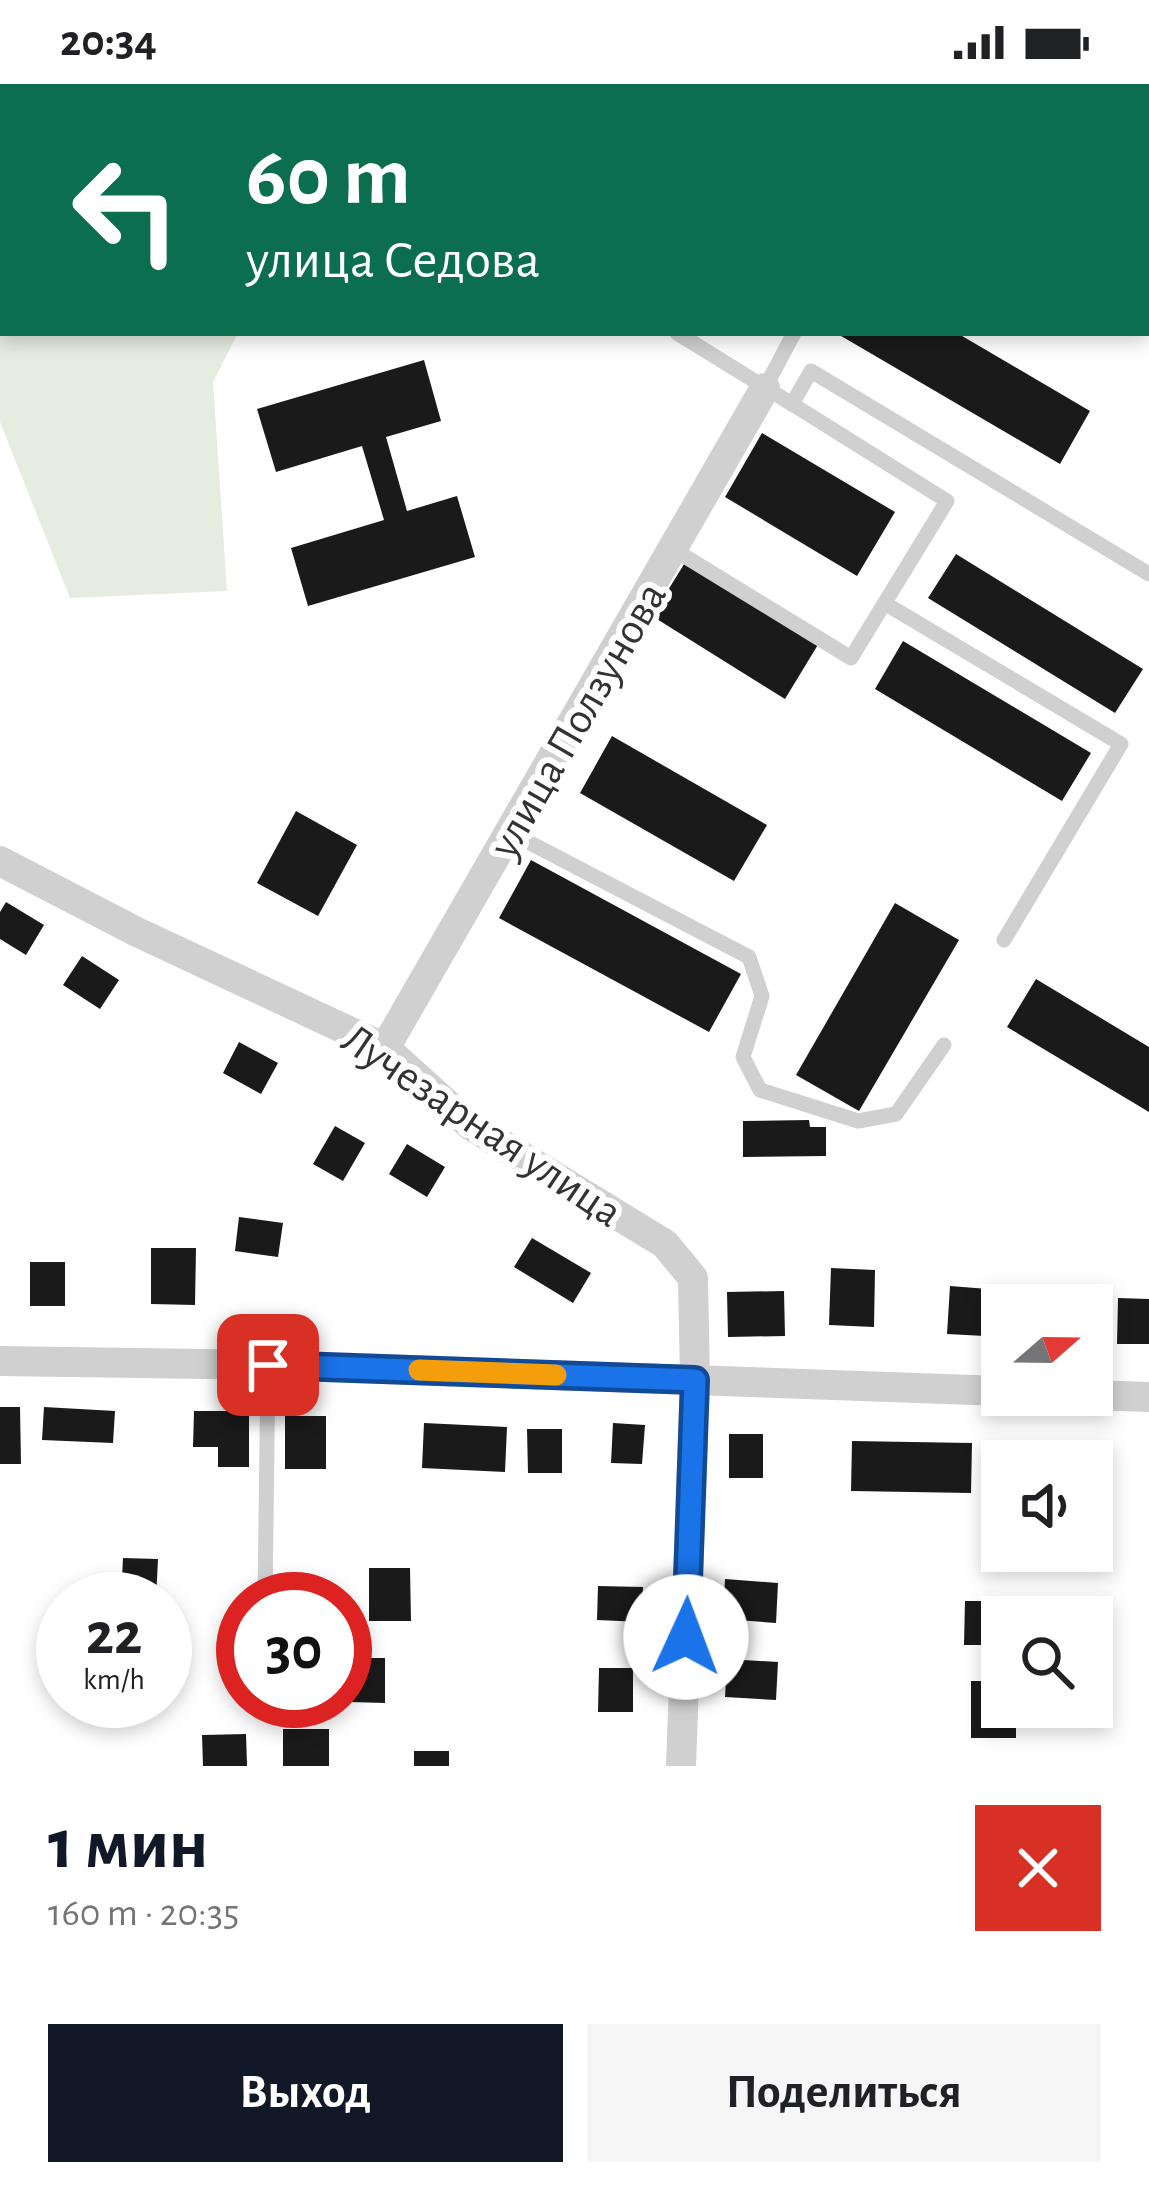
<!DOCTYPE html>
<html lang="ru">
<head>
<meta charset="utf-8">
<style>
	:root { --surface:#fff; --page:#f6f6f6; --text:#202124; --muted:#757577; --accent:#111827 }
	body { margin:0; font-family:"Alegreya Sans",sans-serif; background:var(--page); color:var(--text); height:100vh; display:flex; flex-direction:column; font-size:45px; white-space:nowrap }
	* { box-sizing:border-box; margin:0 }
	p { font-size:39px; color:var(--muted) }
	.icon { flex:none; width:66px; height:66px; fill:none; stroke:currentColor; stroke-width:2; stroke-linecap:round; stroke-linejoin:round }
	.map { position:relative; height:1682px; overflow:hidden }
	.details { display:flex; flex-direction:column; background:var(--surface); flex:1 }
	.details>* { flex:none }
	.hud { position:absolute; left:0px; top:0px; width:1149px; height:252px; box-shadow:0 6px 18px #0003; background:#0b6e4f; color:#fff; overflow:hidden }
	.needle { width:78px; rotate:70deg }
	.tools { position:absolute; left:981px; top:1200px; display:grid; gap:24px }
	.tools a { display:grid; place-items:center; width:132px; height:132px; border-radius:0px; background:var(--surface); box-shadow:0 6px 18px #0003; font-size:60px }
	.speed { position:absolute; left:36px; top:1488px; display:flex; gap:24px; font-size:60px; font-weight:700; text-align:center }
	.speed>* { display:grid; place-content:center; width:156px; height:156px; border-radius:50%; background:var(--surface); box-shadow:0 6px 18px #0003; line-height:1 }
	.speed small { font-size:30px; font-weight:400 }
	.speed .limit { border:18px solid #d22; background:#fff; color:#111 }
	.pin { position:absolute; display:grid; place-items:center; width:102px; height:102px; color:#fff; margin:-51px; border-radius:24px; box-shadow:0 6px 18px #0006 }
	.me { position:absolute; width:132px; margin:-66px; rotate:2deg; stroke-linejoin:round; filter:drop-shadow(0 0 9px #0008) }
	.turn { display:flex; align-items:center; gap:42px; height:252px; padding:0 48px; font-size:54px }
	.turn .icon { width:156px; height:156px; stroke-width:2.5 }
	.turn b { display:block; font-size:84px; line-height:102px }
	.round { display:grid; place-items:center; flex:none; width:126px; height:126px; border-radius:0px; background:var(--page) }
	.headline { display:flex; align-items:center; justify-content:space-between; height:204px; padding:0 48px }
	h1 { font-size:72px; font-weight:600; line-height:90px; color:var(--accent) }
	.cta { display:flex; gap:24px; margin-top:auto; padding:24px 48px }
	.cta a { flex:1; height:138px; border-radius:0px; background:var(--accent); color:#fff; font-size:48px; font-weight:600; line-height:138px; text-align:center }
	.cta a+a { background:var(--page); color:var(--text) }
	.status { display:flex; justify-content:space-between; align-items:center; height:84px; padding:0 60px; background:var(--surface); direction:ltr }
	.status svg { height:33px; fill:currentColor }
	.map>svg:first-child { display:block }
	.green { fill:#e6ecdf }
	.building { fill:#1a1a1a }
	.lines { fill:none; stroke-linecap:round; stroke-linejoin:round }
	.path { stroke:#cdcdcd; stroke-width:6; stroke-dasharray:6 6; stroke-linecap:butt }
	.service { stroke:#d0d0d0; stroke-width:15 }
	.minor { stroke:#d0d0d0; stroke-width:30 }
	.secondary { stroke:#bdbdbd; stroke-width:42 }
	.tram { stroke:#888; stroke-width:3 }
	.route-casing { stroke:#114b97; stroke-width:30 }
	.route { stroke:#1a73e8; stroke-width:21 }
	.slow { stroke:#f59e0b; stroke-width:21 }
	.labels { text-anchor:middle; stroke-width:12; stroke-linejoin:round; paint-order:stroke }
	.street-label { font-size:45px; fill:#333; stroke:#fff }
</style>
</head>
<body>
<div class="status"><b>20:34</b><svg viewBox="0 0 49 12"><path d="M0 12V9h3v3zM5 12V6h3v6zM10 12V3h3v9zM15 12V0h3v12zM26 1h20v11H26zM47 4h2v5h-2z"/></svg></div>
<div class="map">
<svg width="1149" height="1682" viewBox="0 0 1149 1682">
	<rect width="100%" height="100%" fill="#fff"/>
	<polygon class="green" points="0,0 364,0 3,3 3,249 238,249 213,298 227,507 70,514 0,338"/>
	<g class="building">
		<polygon points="836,249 957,249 1090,327 1060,380"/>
		<polygon points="424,276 441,337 386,353 407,427 457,412 475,473 308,522 291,464 384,436 362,362 276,388 257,325"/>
		<polygon points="762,349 895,428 857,492 725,413"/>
		<polygon points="956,470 1143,585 1115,629 928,514"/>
		<polygon points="686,477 819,559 785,615 652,532"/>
		<polygon points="903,557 1091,669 1062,717 875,605"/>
		<polygon points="612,652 767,741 734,797 580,709"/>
		<polygon points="296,727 357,761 318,832 257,799"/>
		<polygon points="531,776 741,890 709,948 499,834"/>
		<polygon points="6,818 44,841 26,871 0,855 0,828"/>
		<polygon points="895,819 959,856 859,1027 796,991"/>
		<polygon points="82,872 119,896 100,925 63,901"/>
		<polygon points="1036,895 1149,963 1149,1028 1007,943"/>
		<polygon points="239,958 278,979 261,1010 223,989"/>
		<polygon points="809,1036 810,1043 826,1043 826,1072 743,1073 743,1037"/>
		<polygon points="335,1042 365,1059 343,1097 313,1080"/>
		<polygon points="407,1060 445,1083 427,1113 389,1090"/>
		<polygon points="239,1133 283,1139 278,1173 235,1167"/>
		<polygon points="532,1154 591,1189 573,1219 514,1183"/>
		<polygon points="151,1164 196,1164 195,1221 151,1220"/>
		<rect x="30" y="1178" width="35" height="44"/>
		<polygon points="831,1184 875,1186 874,1243 829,1241"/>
		<polygon points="950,1202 988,1205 985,1252 947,1250"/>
		<polygon points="784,1207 785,1252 728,1253 727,1208"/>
		<polygon points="1118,1214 1149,1215 1149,1260 1117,1260"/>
		<polygon points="0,1323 20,1323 21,1380 0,1380"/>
		<polygon points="44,1323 115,1327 113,1359 42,1356"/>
		<polygon points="194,1327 249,1327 249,1383 218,1383 218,1363 193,1363"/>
		<rect x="285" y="1332" width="41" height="53"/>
		<polygon points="424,1339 507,1343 505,1388 422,1384"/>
		<polygon points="613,1339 645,1341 642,1380 611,1379"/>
		<polygon points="527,1345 562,1345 562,1389 528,1389"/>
		<rect x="729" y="1350" width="34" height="44"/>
		<polygon points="852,1357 972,1359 971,1409 851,1407"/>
		<polygon points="123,1474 158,1475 156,1515 121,1515"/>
		<polygon points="369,1484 410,1484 411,1537 369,1537"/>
		<polygon points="725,1495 778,1499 776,1539 723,1535"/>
		<polygon points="598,1502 643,1503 642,1538 597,1536"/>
		<polygon points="965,1517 999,1517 999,1561 964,1561"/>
		<polygon points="351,1574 385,1574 385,1619 350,1618"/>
		<polygon points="727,1575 778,1578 776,1616 725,1613"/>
		<polygon points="599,1584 633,1584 633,1628 598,1628"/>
		<polygon points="971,1597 1002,1597 1002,1623 1016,1623 1016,1654 971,1654"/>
		<rect x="283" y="1645" width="46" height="37"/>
		<polygon points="246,1650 247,1682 203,1682 202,1651"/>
		<rect x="414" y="1667" width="35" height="15"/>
	</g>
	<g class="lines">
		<g class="path">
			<polyline points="293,0 297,3"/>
			<polyline points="63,3 68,0"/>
			<polyline points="229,3 231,0"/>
			<polyline points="0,45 3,43"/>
			<polyline points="0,131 3,132"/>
		</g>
		<g class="service">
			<polyline points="596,0 601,3"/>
			<polyline points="677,249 792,320 811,287 1149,490"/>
			<polyline points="765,304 794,249"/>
			<polyline points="673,465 851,574 947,417 792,320"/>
			<polyline points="886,520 1121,660 1004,856"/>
			<polyline points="511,749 749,873 762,912 743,973 760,1006 858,1037 896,1030 944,961"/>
			<polyline points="265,1515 268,1281"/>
		</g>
		<g class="minor">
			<polyline points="931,3 933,0"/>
			<polyline points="0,777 137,848 385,964 470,1041 665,1160 693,1194 695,1296 681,1682"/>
			<polyline points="385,964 765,304"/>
			<polyline points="0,1277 268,1281 1002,1307"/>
			<polyline points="1092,1311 1149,1313"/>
		</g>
		<g class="secondary">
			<polyline points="726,0 731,3"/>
			<polyline points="851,0 856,3"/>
			<polyline points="1146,160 1149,162"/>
		</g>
		<g class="tram">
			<polyline points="793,0 798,3"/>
			<polyline points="818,0 824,3"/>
			<polyline points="1146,206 1149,208"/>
		</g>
	</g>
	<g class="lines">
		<defs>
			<polyline id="route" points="268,1281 695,1296 686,1553"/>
		</defs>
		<use href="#route" class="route-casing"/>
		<use href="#route" class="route"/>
		<polyline class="slow" points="419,1286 556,1291"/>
	</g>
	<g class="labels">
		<g class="street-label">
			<text transform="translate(576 635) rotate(-60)" y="16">улица Ползунова</text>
			<text transform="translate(483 1040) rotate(34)" y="16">Лучезарная улица</text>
		</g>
	</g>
</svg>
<div class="tools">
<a><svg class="needle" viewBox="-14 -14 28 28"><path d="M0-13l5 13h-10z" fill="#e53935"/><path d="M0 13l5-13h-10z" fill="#757577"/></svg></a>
<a><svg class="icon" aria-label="sound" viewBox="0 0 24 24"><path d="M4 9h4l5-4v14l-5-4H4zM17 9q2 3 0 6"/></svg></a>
<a><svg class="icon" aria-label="search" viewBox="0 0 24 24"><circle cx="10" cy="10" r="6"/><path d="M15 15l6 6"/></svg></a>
</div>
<div class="speed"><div>22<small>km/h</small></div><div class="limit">30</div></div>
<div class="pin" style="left:268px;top:1281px;background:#d93025"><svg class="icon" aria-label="arrive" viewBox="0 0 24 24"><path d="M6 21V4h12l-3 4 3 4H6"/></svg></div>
<svg class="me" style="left:686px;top:1553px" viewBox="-20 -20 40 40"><circle r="19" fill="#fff"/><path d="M0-13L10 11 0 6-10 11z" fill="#1a73e8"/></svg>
<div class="hud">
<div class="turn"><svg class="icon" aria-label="left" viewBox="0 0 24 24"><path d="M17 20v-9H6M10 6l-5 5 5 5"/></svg><div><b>60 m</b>улица Седова</div></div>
</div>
</div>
<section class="details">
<div class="headline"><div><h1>1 мин</h1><p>160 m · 20:35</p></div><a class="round" style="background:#d93025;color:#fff"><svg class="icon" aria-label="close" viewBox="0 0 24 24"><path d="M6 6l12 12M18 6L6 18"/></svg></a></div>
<div class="cta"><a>Выход</a><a>Поделиться</a></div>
</section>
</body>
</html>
